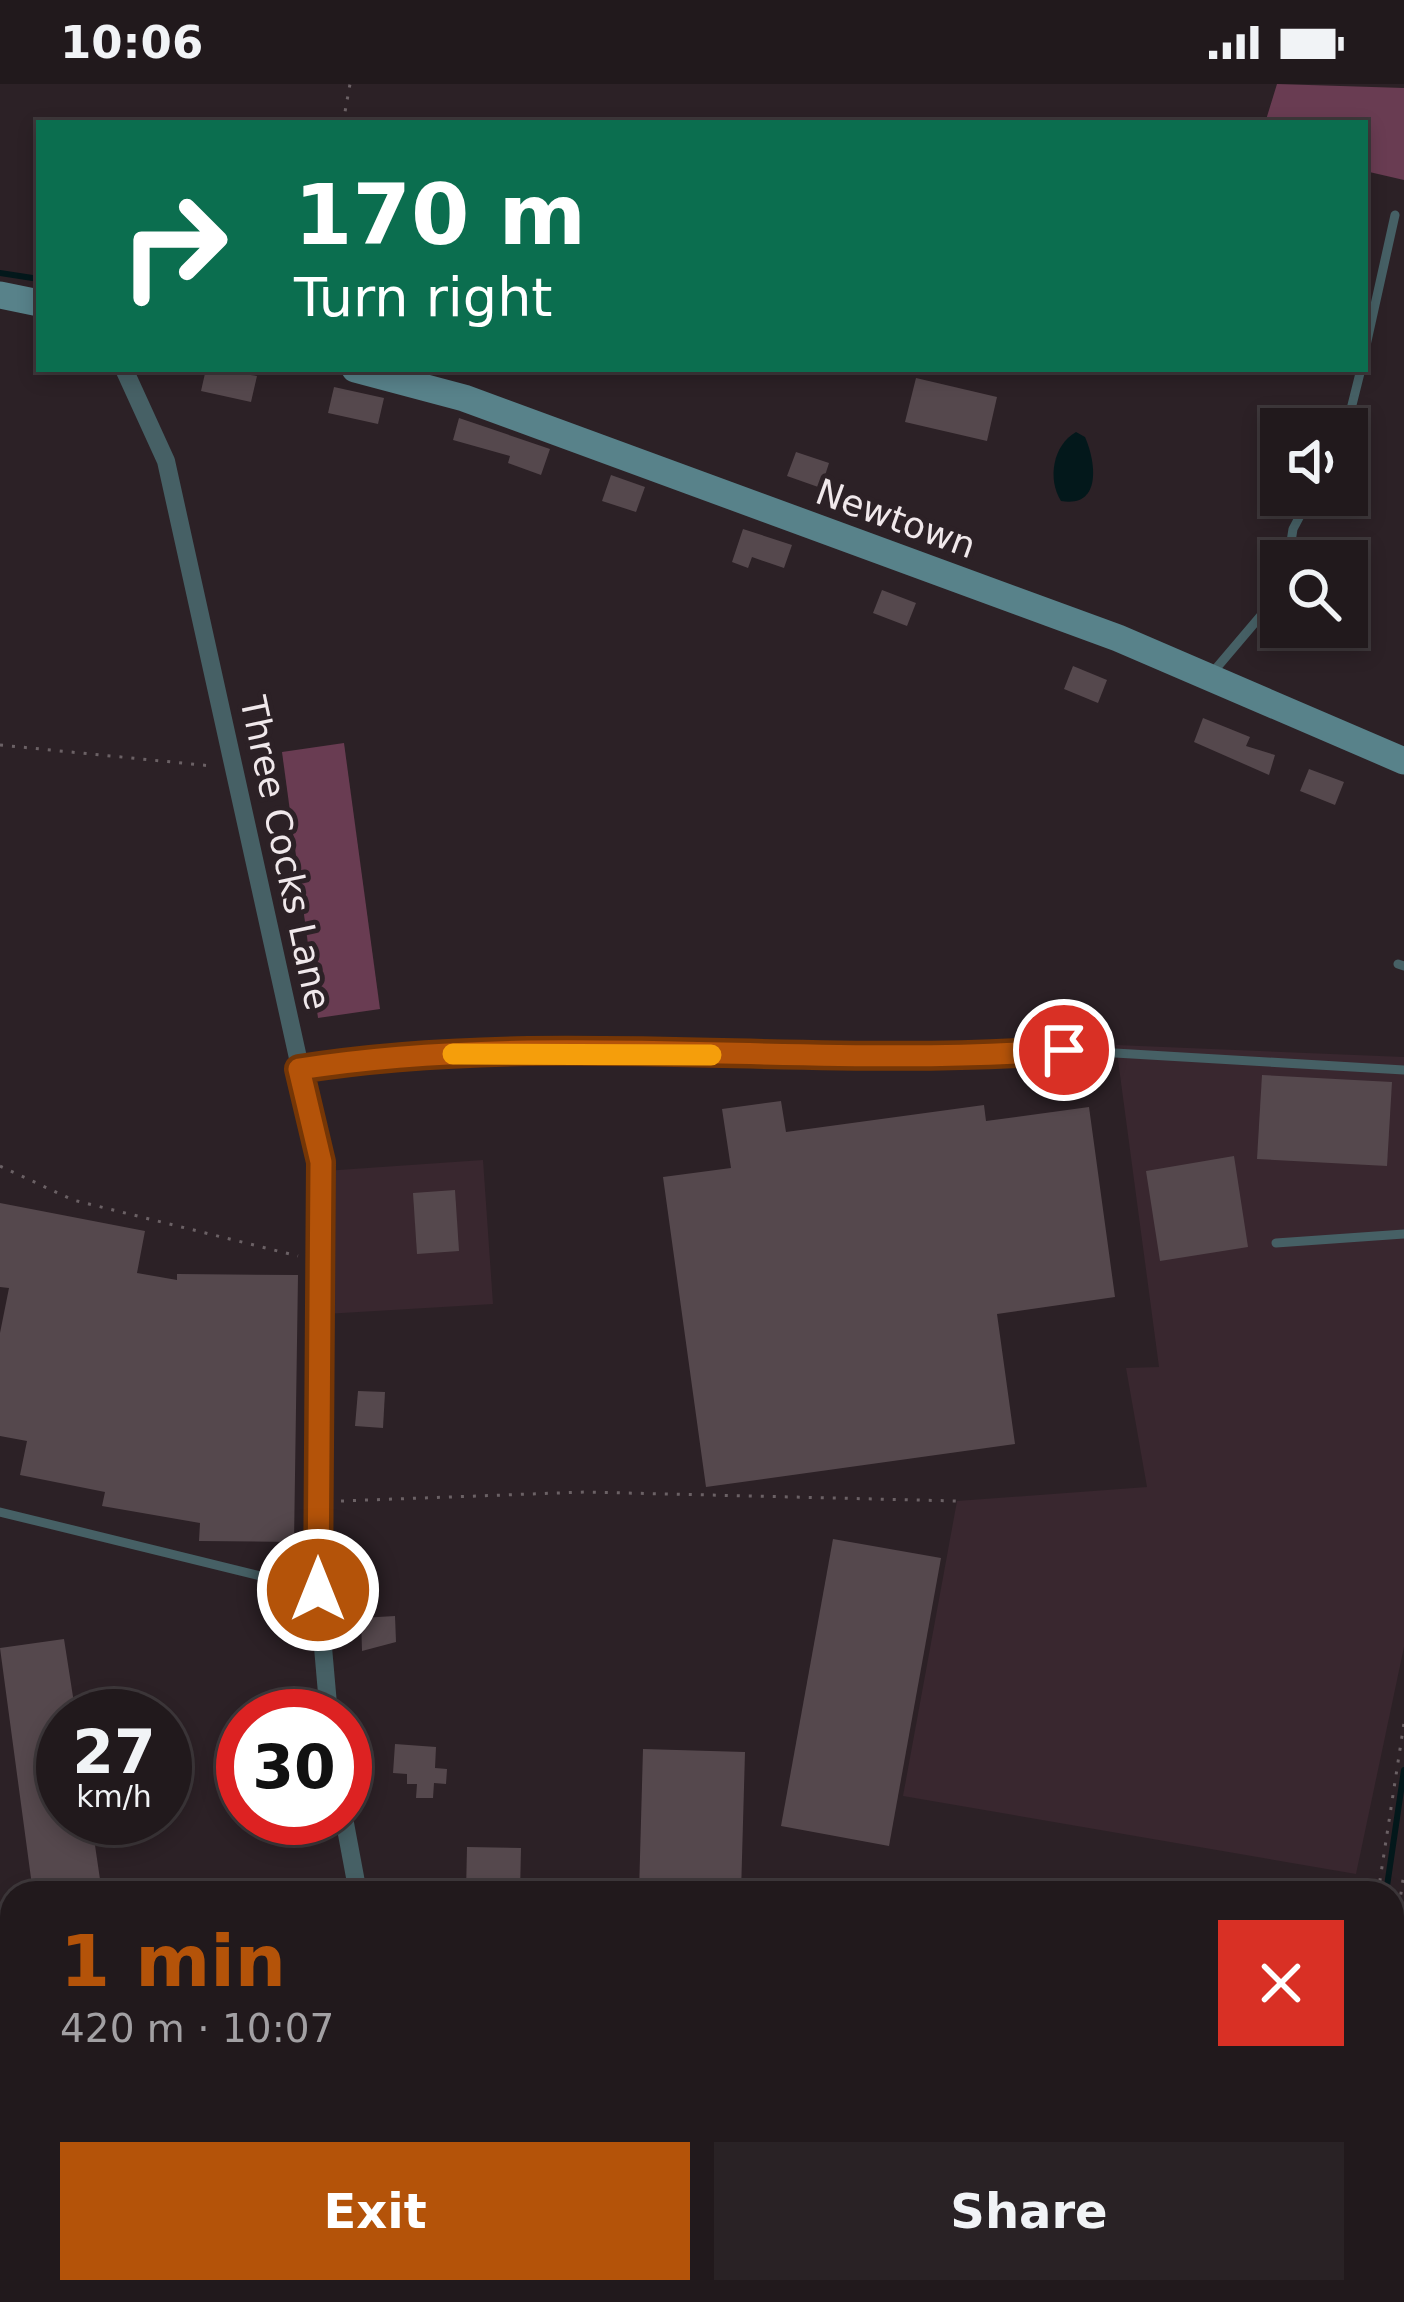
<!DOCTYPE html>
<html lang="en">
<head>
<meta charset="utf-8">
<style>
	:root { --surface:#21191c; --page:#292225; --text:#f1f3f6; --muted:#a2a0a3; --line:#3e383b; --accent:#b45309 }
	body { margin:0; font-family:"DejaVu Sans",sans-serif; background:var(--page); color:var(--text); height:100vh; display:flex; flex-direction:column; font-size:45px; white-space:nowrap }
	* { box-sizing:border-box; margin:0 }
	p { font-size:39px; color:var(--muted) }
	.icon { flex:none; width:66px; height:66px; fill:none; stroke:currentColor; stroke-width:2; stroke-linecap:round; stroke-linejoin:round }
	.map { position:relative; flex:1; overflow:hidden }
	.sheet { position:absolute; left:0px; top:1797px; width:1404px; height:423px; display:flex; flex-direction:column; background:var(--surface); border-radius:36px 36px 0 0; box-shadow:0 6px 18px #0003,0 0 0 3px var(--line) }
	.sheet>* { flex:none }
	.banner { position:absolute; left:36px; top:36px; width:1332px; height:252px; border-radius:0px; box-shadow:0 6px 18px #0003,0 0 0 3px var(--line); background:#0b6e4f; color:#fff; overflow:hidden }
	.fabs { position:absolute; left:1260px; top:324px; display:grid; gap:24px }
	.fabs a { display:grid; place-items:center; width:108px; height:108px; border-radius:0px; background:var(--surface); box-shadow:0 6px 18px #0003,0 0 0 3px var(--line); font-size:60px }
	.speed { position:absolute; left:36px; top:1605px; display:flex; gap:24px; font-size:60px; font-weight:700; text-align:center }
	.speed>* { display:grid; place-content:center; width:156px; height:156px; border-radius:50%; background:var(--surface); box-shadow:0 6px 18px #0003,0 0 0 3px var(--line); line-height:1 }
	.speed small { font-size:30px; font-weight:400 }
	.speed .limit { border:18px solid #d22; background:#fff; color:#111 }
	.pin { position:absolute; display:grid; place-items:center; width:102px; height:102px; color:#fff; margin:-51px; border:6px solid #fff; border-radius:50%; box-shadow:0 3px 12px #0007 }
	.me { position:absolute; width:132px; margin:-66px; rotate:0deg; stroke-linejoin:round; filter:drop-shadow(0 0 9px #0008) }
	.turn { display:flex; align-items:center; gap:42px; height:252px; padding:0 60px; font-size:54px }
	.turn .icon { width:156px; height:156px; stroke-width:2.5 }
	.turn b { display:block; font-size:84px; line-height:102px }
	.round { display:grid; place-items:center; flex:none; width:126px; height:126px; border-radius:0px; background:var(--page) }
	.summary { display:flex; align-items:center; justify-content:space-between; height:204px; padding:0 60px }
	h1 { font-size:72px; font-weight:700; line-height:90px; color:var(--accent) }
	.button { display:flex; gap:24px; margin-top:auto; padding:24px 60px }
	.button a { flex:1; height:138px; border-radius:0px; background:var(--accent); color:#fff; font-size:48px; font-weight:700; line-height:138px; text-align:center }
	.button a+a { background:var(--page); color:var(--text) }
	.status { display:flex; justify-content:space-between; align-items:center; height:84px; padding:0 60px; background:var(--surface); direction:ltr }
	.status svg { height:33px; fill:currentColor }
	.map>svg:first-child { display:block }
	.built { fill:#39272f }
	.green { fill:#693c52 }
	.water { fill:#03181b }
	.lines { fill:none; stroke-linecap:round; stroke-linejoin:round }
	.stream { stroke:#03181b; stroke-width:6 }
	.building { fill:#55484d }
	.path { stroke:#6b6165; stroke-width:3; stroke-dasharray:3 9; stroke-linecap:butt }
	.lane { stroke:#466065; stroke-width:9 }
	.street { stroke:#466065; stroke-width:18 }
	.secondary { stroke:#58828a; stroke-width:27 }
	.route-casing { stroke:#753606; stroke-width:30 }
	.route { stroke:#b45309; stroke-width:21 }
	.slow { stroke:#f59e0b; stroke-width:21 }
	.labels { text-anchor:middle; stroke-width:10; stroke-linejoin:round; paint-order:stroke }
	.street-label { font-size:36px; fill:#f0e8eb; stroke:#2c2126 }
</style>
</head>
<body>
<div class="status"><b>10:06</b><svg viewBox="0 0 49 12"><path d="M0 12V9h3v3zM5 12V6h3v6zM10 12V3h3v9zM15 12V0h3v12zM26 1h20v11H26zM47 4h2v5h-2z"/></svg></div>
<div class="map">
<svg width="1404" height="2218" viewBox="0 0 1404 2218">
	<rect width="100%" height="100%" fill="#2c2126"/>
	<g class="built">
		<polygon points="1116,961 1404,973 1404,1563 1356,1790 903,1712 957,1417 1147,1403 1126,1284 1159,1283"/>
		<polygon points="483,1076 493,1220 325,1230 324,1087"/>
	</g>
	<g class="green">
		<polygon points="1277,0 1404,4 1404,96 1365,87 1365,39 1265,39"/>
		<polygon points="344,659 380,925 318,934 282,668"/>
	</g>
	<path class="water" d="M 1076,348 L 1085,353 C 1096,378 1102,424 1061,417 C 1047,395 1053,361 1076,348 Z"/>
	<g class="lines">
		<g class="stream">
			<polyline points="0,189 39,195"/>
			<polyline points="1386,1809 1404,1686"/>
			<polyline points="1338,2218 1340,2208"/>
		</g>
	</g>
	<g class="building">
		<polygon points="206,285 257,292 251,318 201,307"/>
		<polygon points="916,294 997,313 987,357 905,338"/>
		<polygon points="334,303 384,314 378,340 328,329"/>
		<polygon points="459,334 550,365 541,391 508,379 510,372 453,356"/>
		<polygon points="796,368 829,379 821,404 787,392"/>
		<polygon points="611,391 645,403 636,428 602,417"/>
		<polygon points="743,445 792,461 784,484 752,473 748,484 732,478"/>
		<polygon points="882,506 916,519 907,542 873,529"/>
		<polygon points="1073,582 1107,596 1098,619 1064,605"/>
		<polygon points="1203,634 1250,653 1246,662 1275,671 1269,691 1194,658"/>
		<polygon points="1309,685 1344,698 1335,721 1300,707"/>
		<polygon points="1262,991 1392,998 1387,1082 1257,1075"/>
		<polygon points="781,1017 786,1048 984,1021 986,1037 1089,1023 1115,1213 997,1230 1015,1360 706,1403 663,1093 731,1084 722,1025"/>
		<polygon points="1234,1072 1248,1163 1160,1177 1146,1087"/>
		<polygon points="455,1106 459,1167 417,1170 413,1109"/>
		<polygon points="0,1119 145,1147 137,1189 177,1196 177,1190 298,1191 294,1458 199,1457 200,1439 102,1422 105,1408 20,1391 27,1357 0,1352 0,1249 9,1204 0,1203"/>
		<polygon points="358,1307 385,1308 383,1344 355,1342"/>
		<polygon points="833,1455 941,1474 889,1762 781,1742"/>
		<polygon points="395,1532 396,1558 362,1567 361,1534"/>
		<polygon points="64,1555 76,1632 63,1632 63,1734 91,1734 102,1809 33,1809 0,1564"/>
		<polygon points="395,1660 436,1663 435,1684 447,1685 446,1700 434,1699 433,1714 416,1714 417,1700 407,1700 407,1690 393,1689"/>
		<polygon points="643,1665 745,1668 741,1809 639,1809"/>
		<polygon points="467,1763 521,1764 520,1809 466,1809"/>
	</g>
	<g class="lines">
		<g class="path">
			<polyline points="343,39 350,0"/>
			<polyline points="0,661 212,682"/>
			<polyline points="0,1082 73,1116 298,1172"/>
			<polyline points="341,1417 585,1408 957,1417"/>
			<polyline points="1378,1809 1404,1639"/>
			<polyline points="1392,1870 1404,1789"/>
			<polyline points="1392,1918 1404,1920"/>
			<polyline points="12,2218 13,2208"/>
			<polyline points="1350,2218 1352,2208"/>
		</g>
		<g class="lane">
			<polyline points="1365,266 1395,131"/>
			<polyline points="1346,345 1361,285"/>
			<polyline points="1288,477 1293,445 1311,411"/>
			<polyline points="1213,588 1275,515 1281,498"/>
			<polyline points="1398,880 1404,882"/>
			<polyline points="299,985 397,970 660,969 898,975 1064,966 1404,986"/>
			<polyline points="1276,1159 1404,1150"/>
			<polyline points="0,1428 318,1506"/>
		</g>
		<g class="street">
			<polyline points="124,285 166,377 321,1078 318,1506 329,1632"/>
			<polyline points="344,1734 358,1809"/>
			<polyline points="446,2208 449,2218"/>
		</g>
		<g class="secondary">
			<polyline points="0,211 39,219"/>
			<polyline points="355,285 464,314 1118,554 1404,677"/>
		</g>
	</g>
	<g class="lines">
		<defs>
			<path id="route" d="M 318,1506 L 321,1078 L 299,985 C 552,945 810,986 1064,966"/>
		</defs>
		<use href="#route" class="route-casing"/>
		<use href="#route" class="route"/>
		<polyline class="slow" points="453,970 711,971"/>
	</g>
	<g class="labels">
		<g class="street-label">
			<text transform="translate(896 434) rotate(20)" y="13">Newtown</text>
			<text transform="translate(286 769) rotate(78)" y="13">Three Cocks Lane</text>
		</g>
	</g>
</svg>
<div class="fabs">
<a><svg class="icon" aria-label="sound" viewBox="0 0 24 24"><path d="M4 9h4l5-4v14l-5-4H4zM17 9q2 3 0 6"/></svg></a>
<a><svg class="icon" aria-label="search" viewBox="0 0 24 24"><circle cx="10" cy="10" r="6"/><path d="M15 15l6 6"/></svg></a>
</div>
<div class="speed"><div>27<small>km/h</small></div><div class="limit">30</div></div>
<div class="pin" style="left:1064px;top:966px;background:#d93025"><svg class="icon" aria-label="arrive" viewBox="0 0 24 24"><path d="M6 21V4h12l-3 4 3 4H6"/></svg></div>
<svg class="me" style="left:318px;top:1506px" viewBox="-20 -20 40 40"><circle r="17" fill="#b45309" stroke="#fff" stroke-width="3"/><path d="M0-11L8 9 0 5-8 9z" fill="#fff"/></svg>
<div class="banner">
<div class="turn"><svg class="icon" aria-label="right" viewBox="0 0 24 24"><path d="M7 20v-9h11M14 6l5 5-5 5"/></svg><div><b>170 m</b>Turn right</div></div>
</div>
<section class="sheet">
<div class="summary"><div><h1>1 min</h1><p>420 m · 10:07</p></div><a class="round" style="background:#d93025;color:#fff"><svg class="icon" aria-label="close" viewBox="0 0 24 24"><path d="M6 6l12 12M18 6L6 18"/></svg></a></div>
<div class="button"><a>Exit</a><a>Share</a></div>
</section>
</div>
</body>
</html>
